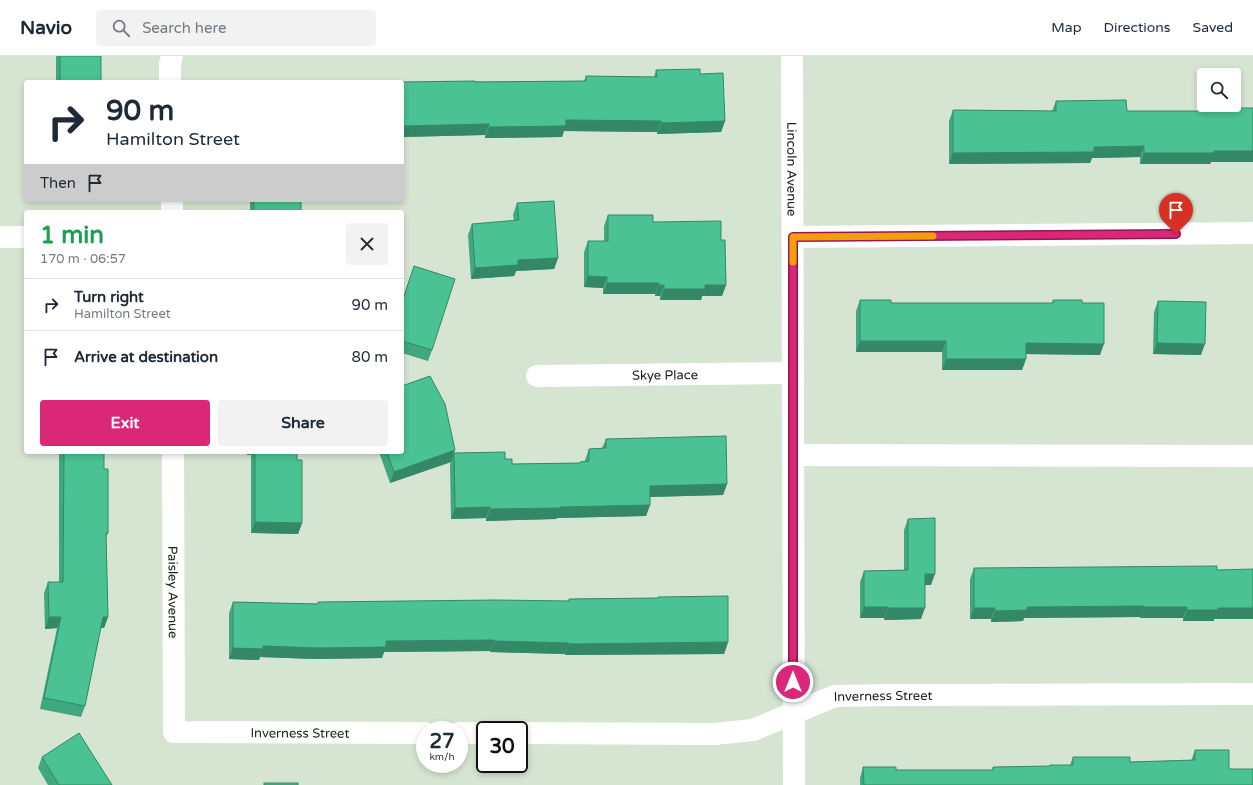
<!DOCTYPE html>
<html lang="en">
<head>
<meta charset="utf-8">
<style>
	:root { --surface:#fff; --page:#f2f2f3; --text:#1f2937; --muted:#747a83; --line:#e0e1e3; --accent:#db2777 }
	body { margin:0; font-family:"Varela Round",sans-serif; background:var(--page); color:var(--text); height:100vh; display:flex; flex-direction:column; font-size:15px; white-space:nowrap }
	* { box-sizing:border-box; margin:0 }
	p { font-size:13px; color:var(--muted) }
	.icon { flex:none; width:22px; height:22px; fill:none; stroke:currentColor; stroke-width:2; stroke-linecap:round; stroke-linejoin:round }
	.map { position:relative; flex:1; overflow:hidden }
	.drawer { position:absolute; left:24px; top:154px; width:380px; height:244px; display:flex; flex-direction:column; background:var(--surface); border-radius:4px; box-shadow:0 2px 6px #0003 }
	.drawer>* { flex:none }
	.banner { position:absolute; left:24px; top:24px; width:380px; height:122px; border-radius:4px; box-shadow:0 2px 6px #0003; background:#fff; color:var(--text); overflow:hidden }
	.tools { position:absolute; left:1197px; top:12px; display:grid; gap:8px }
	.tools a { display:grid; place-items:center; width:44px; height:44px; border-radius:4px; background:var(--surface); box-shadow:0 2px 6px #0003; font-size:20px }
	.speed { position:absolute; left:416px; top:665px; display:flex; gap:8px; font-size:20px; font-weight:700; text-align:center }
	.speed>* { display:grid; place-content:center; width:52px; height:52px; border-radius:50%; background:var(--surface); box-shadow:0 2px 6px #0003; line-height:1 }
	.speed small { font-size:10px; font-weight:400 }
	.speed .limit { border:2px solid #111; border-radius:6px; background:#fff; color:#111 }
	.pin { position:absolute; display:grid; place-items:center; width:34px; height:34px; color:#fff; margin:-41px -17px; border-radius:50% 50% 50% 0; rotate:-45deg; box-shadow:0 0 4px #0007 }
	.pin .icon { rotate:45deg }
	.me { position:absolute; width:44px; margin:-22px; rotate:0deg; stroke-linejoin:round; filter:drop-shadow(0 0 3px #0008) }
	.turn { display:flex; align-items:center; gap:14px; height:84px; padding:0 16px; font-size:18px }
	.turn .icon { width:52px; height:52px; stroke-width:2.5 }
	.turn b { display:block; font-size:28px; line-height:34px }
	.then { display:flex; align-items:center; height:38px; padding:0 16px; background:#0003; gap:8px; font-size:15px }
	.round { display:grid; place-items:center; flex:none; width:42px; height:42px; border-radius:4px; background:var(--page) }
	.headline { display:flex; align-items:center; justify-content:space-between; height:68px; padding:0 16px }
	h1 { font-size:24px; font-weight:700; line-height:30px; color:#1e9e55 }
	.primary-button { display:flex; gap:8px; margin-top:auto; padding:8px 16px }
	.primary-button a { flex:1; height:46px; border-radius:4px; background:var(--accent); color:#fff; font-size:16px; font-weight:700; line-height:46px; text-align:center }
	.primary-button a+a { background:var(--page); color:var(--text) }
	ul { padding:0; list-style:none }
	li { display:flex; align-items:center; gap:12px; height:52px; padding:0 16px; border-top:1px solid var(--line) }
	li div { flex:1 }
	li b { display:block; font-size:15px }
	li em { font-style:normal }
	header { display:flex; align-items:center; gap:24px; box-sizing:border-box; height:56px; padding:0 20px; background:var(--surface); border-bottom:1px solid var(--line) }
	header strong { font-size:19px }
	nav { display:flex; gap:22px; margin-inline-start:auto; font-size:14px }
	.search { width:280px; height:36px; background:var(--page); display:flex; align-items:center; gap:10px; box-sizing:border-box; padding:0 14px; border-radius:4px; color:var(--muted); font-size:15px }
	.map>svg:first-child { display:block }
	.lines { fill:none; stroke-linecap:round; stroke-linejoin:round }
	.minor { stroke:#fff; stroke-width:22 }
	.wall { fill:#40a77e }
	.shaded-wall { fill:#348867 }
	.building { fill:#4ac293; stroke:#348867 }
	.route-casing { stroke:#8e194d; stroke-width:10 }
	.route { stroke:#db2777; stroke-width:7 }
	.slow { stroke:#f59e0b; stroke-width:7 }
	.labels { text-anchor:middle; stroke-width:3; stroke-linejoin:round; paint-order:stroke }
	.street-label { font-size:13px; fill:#1a2019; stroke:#fff }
</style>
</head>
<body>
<header>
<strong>Navio</strong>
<div class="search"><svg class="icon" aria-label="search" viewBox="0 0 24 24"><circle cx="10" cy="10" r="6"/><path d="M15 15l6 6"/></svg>Search here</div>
<nav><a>Map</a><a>Directions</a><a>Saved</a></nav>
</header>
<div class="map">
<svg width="1253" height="729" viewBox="0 0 1253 729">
	<rect width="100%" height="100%" fill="#d6e5d1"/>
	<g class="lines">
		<g class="minor">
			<path id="s1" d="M 792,0 L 794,729"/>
			<polyline points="170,26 170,8 172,0"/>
			<polyline points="172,144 172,156"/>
			<polyline points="0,181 26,181"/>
			<polyline points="793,181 1253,177"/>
			<path id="s2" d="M 537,320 L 793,317"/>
			<path id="s3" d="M 173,396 L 174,676 L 425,677"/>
			<polyline points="793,399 1253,400"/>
			<polyline points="459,677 485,677"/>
			<path id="s4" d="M 519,677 L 714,678 L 753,674 L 835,640 L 893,639 L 1253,638"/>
		</g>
	</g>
	<g class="wall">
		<rect x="56" y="0" width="45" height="26"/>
		<polygon points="656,14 700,18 725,65 721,76 657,78 657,76 564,75 562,81 485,82 485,79 402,81 402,26 584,25 586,20 654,21"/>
		<polygon points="1056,45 1127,55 1239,55 1240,52 1253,106 1211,106 1210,108 1140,108 1140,101 1092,102 1090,107 949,108 949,65 953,54 1052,55"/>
		<polygon points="251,144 301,144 301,156 250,156 250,146"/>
		<polygon points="517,147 558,202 554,213 516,215 514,220 471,223 468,179 472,168 514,165 513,159"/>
		<polygon points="608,159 653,166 721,184 726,229 722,240 702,240 701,244 660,244 660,240 655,240 655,238 603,238 603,232 584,231 584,196 588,185 604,185 604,170"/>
		<polygon points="414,210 432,294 428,305 402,297 402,245"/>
		<polygon points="860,244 891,247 1052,247 1053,244 1082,247 1100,299 1026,298 1026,303 1022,314 942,314 942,296 856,296 856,255"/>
		<polygon points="1158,245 1201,299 1153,298 1154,256"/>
		<polygon points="402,330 454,397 505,403 512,408 580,407 580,406 585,405 585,404 589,393 602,392 606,383 727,428 723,439 650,441 650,449 646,460 557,462 556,463 486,465 486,462 451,463 450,408 451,406 390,427 379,396 402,396"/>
		<polygon points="54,396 104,396 104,413 108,477 106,482 108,561 104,572 101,572 85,650 81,661 40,653 57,572 45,573 44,537 48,526 59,526 59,397 54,397"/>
		<polygon points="247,396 297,396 297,404 302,467 298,478 251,477 251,399 247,399"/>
		<polygon points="908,463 931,529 925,529 921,563 884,564 884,562 860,562 860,526 864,515 904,514 904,474"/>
		<polygon points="974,512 1217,514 1253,563 1214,563 1214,565 1183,565 1183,562 1140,562 1140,561 1024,562 1023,565 991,566 991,563 970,563 970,523"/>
		<polygon points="658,541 728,586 724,598 565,599 565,598 490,596 490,595 384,596 382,602 315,603 260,601 259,604 229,603 229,557 233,546 318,548 318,546 568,545 569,543 658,542"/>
		<polygon points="1195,694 1229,713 1253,729 860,729 860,722 863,711 896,714 992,714 993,711 1050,711 1050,709 1070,709 1073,701 1130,706 1191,705"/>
		<polygon points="42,701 112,729 48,729 38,712"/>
	</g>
	<g class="shaded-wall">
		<polygon points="566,64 661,65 657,76 564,75 562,81 485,82 489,71"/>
		<polygon points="725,65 721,76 657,78 661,67"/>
		<polygon points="489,68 485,79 402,81 402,70"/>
		<polygon points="1144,90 1140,101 1092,102 1090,107 949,108 953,97 1094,91"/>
		<polygon points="1214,95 1253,95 1253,106 1211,106 1210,108 1140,108 1144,97"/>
		<polygon points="558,202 554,213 516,215 514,220 471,223 475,212 518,204"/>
		<polygon points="588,220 607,221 603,232 584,231"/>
		<polygon points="607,227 659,227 655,238 603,238"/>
		<polygon points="659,229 664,229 660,240 655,240"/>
		<polygon points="705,229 726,229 722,240 702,240 701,244 660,244 664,233"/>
		<polygon points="860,285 946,285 942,296 856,296"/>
		<polygon points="1026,287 1104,288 1100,299 1022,298"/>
		<polygon points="1157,287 1205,288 1201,299 1153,298"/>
		<polygon points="946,303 1026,303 1022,314 942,314"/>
		<polygon points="455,394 451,406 390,427 394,416"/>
		<polygon points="54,396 60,396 59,397 54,397"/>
		<polygon points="248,396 252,396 251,399 247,399"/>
		<polygon points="727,428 723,439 646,441 650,430"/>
		<polygon points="650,449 646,460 557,462 556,463 486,465 490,453 560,451"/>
		<polygon points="490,451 486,462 451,463 455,452"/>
		<polygon points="255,466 302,467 298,478 251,477"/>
		<polygon points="925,518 935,518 931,529 921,529"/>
		<polygon points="1144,550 1140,561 1024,562 1023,565 991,566 995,555 1027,551"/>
		<polygon points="864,551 888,551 884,562 860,562"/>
		<polygon points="1144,551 1187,551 1183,562 1140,562"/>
		<polygon points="888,552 925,552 921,563 884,564"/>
		<polygon points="974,552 995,552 991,563 970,563"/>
		<polygon points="1218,552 1253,552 1253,563 1214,563 1214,565 1183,565 1187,554"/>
		<polygon points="49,561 61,561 57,572 45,573"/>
		<polygon points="103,561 108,561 104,572 99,572"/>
		<polygon points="494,584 490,595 384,596 382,602 315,603 260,601 259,604 229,603 233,592 263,590 386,585"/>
		<polygon points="494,585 569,587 565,598 490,596"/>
		<polygon points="728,586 724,598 565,599 569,588"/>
	</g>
	<g class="building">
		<rect x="60" y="0" width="41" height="26"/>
		<polygon points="700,13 700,18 723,17 725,65 661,67 661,65 566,64 566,70 489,71 489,68 402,70 402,26 475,25 475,26 586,25 586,20 657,21 656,14"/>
		<polygon points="1126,44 1127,55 1240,55 1240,52 1253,52 1253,95 1214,95 1214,97 1144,97 1144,90 1094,91 1094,96 953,97 953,54 1056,55 1056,45"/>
		<rect x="254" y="144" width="47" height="12"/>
		<polygon points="554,145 558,202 518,204 518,209 475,212 472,168 519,164 517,147"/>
		<polygon points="608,159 653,159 653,166 721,165 721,184 725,184 726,229 705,229 705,233 664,233 664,229 659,229 659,227 607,227 607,221 588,220 588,185 608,185"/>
		<polygon points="414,210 455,223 432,294 402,285 402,246"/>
		<polygon points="860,244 891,244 891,247 1053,247 1053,244 1082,244 1082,247 1104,247 1104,288 1026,287 1026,303 946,303 946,285 860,285"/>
		<polygon points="1158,245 1206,246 1205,288 1157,287"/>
		<polygon points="430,320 445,348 455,394 394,416 387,396 402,396 402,370 404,369 402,362 402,330"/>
		<polygon points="726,380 727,428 650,430 650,449 560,451 560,452 490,453 490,451 455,452 454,397 505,396 505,403 512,403 512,408 580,407 580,406 589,405 589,393 606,392 606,383"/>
		<polygon points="64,396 104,396 104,413 108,413 108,477 106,477 108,561 103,561 85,650 44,642 61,561 49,561 48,526 63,526"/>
		<polygon points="255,396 297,396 297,404 302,404 302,467 255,466"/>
		<polygon points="935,462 935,518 925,518 925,552 888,552 888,551 864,551 864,515 908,514 908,463"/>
		<polygon points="1217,510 1217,514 1253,513 1253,552 1218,552 1218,554 1187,554 1187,551 1144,551 1144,550 1027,551 1027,554 995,555 995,552 974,552 974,512"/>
		<polygon points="728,540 728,586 569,588 569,587 494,585 494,584 386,585 386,591 319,592 263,590 263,593 233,592 233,546 318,548 318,546 495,544 569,545 569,543 658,542 658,541"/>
		<polygon points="79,677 112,729 59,729 42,701"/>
		<polygon points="1195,694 1229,694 1229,713 1253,713 1253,729 864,729 863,711 896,711 896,714 993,714 993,711 1050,710 1050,709 1073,709 1073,701 1130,701 1130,706 1195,704"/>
		<rect x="264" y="727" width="34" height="2"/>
	</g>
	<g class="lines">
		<defs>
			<polyline id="route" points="793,626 793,181 1176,178"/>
		</defs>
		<use href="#route" class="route-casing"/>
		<use href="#route" class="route"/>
		<polyline class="slow" points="793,206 793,181 933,180"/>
	</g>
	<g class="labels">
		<g class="street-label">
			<text dy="5" stroke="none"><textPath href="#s1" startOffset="113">Lincoln Avenue</textPath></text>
			<text dy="5" stroke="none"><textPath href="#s2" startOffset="128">Skye Place</textPath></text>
			<text dy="5" stroke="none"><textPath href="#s3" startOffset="140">Paisley Avenue</textPath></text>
			<text dy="5" stroke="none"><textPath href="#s4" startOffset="371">Inverness Street</textPath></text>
			<text dy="5" stroke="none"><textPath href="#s3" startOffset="406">Inverness Street</textPath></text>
		</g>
	</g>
</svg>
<div class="tools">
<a><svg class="icon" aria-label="search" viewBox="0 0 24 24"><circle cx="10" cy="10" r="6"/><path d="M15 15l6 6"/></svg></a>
</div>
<div class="speed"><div>27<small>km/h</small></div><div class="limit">30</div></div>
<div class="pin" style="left:1176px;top:178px;background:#d93025"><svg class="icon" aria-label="arrive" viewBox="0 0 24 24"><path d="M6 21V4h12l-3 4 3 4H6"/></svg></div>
<svg class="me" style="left:793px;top:626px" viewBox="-20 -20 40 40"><circle r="17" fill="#db2777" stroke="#fff" stroke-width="3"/><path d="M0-11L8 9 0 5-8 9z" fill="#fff"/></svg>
<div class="banner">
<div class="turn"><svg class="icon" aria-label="right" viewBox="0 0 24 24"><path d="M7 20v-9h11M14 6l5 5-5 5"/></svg><div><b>90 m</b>Hamilton Street</div></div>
<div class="then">Then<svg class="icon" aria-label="arrive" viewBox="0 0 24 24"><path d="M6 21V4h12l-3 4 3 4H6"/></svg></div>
</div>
<section class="drawer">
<div class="headline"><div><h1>1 min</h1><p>170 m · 06:57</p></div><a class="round"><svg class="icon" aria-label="close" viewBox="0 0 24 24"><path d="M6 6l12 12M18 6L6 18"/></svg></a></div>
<ul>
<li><svg class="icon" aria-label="right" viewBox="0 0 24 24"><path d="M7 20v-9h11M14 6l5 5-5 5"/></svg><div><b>Turn right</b><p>Hamilton Street</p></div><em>90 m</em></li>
<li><svg class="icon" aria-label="arrive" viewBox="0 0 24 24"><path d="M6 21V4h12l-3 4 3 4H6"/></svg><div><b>Arrive at destination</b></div><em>80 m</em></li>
</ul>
<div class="primary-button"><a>Exit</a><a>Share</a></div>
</section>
</div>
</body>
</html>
